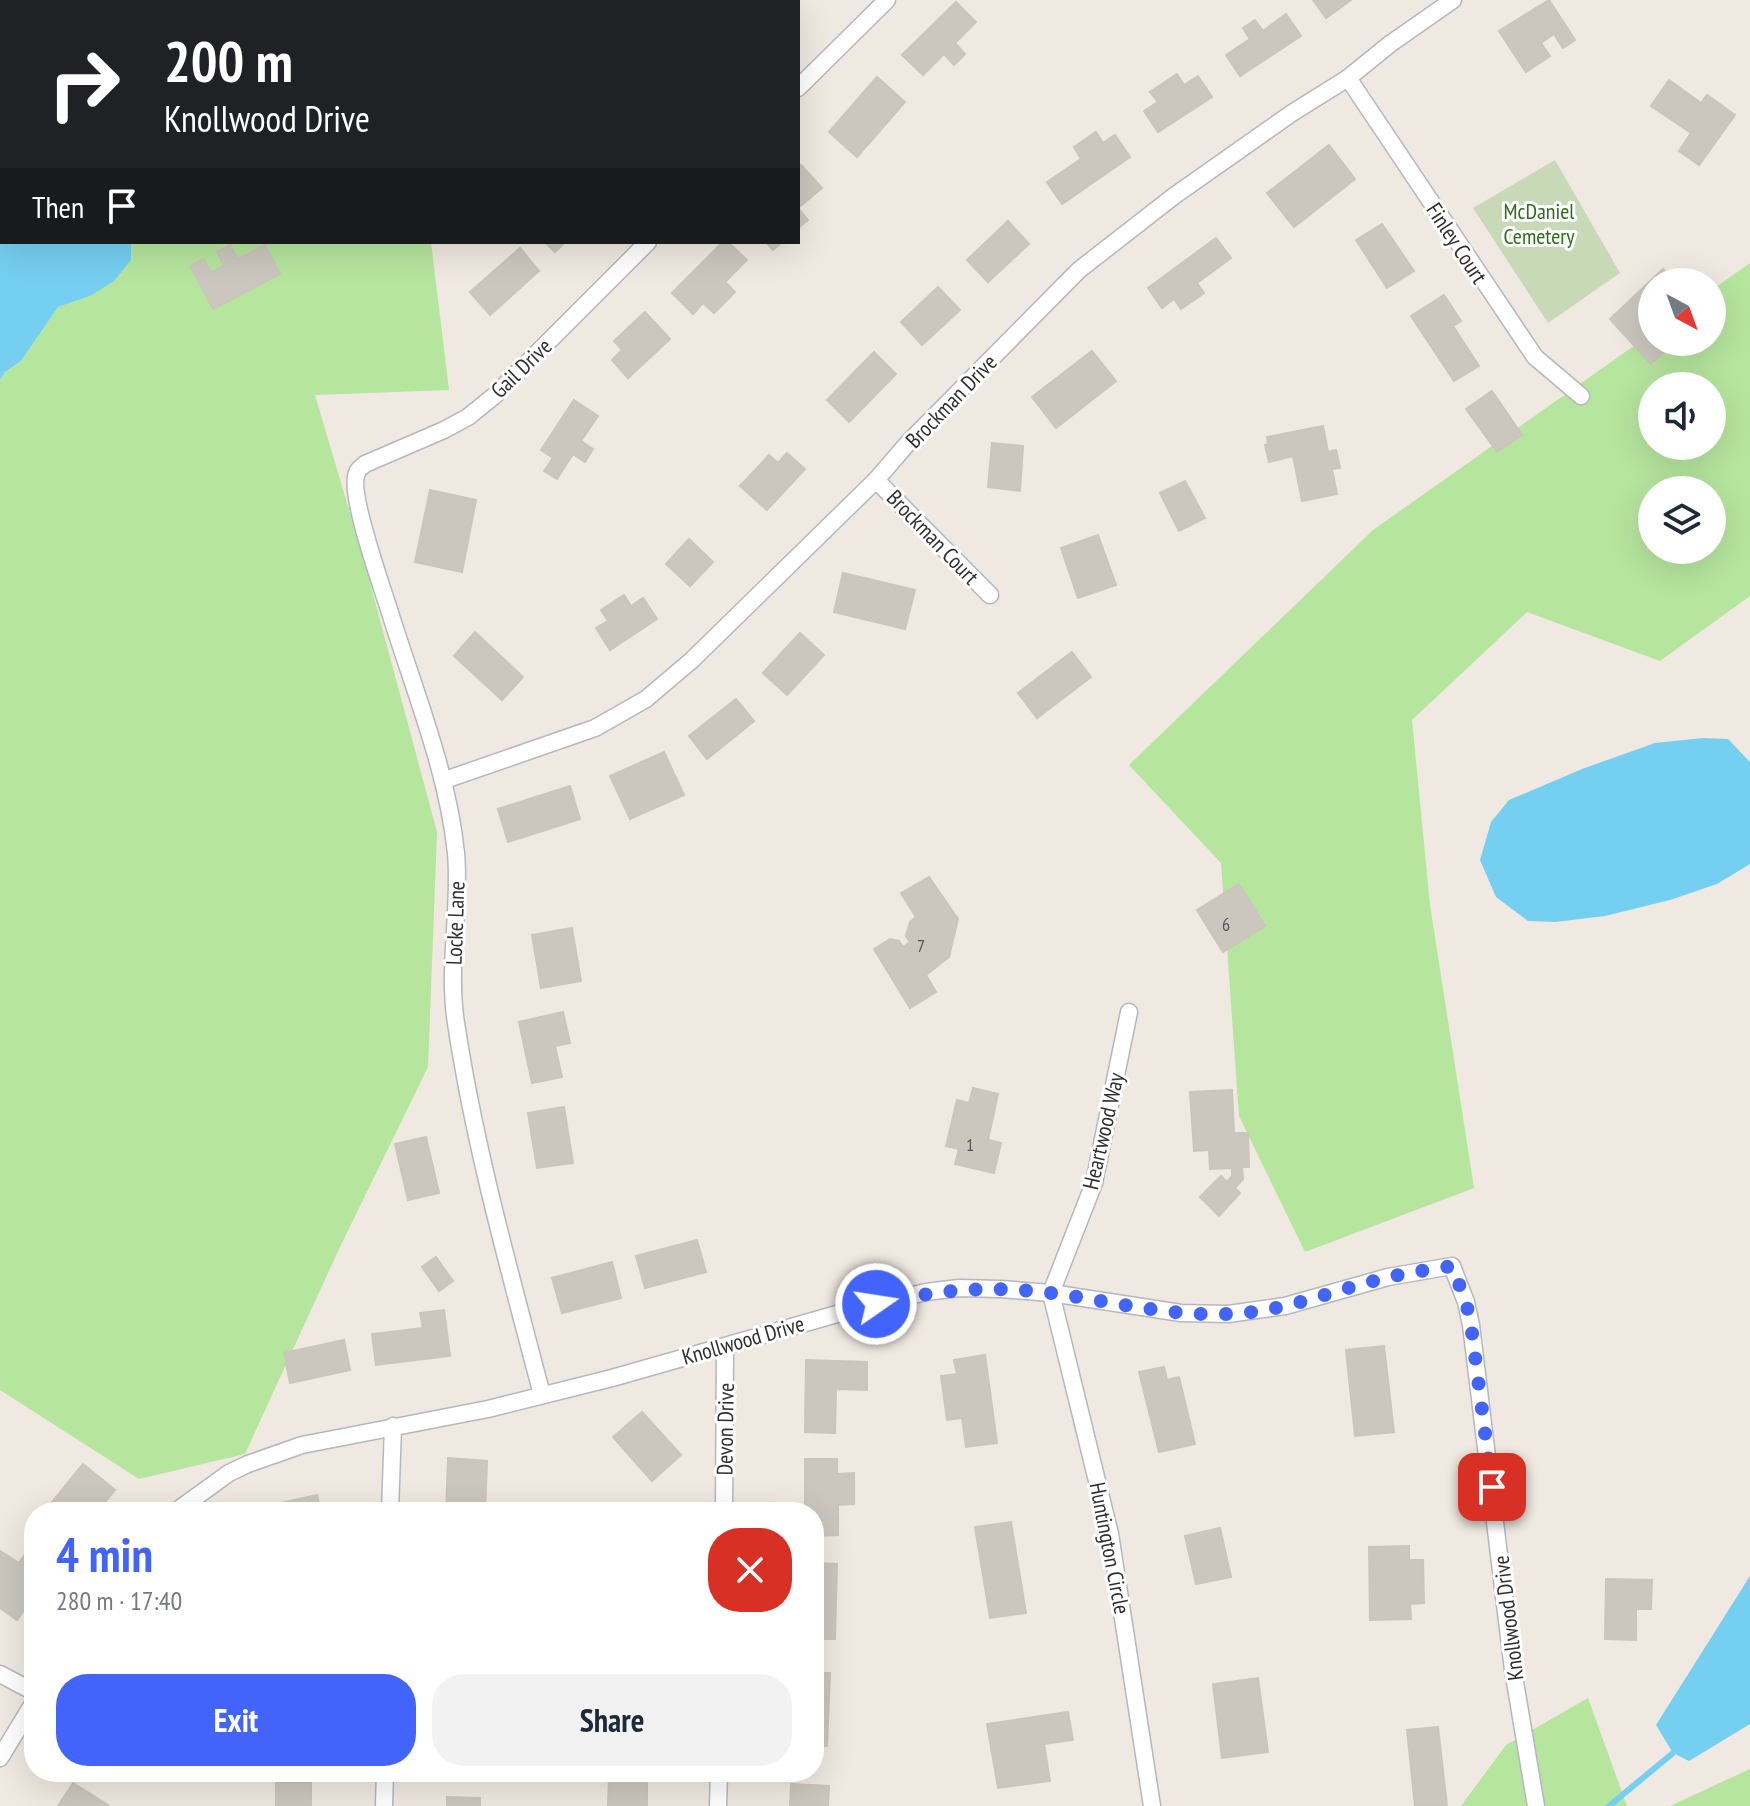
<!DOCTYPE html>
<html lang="en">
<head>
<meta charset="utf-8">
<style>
	:root { --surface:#fff; --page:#f2f2f3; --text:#1f2937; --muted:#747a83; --accent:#4264fb }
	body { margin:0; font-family:"PT Sans Narrow",sans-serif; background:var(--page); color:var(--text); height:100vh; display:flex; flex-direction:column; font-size:30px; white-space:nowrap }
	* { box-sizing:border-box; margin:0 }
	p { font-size:26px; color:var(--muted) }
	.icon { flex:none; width:44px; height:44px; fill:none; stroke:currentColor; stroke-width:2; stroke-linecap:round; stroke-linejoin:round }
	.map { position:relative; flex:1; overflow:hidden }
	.details { position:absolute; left:24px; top:1502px; width:800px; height:280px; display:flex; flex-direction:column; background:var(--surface); border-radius:32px; box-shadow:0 8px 32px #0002 }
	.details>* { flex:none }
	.banner { position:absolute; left:0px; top:0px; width:800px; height:244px; box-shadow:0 8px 32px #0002; background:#202124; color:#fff; overflow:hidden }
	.needle { width:52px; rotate:139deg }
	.tools { position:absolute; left:1638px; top:268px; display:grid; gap:16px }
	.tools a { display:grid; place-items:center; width:88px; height:88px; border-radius:50%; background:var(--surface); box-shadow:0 8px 32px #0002; font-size:40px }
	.pin { position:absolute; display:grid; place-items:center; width:68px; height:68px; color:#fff; margin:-34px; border-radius:16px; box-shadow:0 4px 12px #0006 }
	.me { position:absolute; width:88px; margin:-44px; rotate:77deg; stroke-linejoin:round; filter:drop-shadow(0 0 6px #0008) }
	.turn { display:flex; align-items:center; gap:28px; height:168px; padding:0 32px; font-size:36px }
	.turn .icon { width:104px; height:104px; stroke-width:2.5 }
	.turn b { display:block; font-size:56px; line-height:68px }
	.then { display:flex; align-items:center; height:76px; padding:0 32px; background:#0003; gap:16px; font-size:30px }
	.round { display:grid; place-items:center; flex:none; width:84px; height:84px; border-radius:32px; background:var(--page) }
	.overview { display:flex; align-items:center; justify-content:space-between; height:136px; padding:0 32px }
	h1 { font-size:48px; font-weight:800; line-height:60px; color:var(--accent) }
	.button { display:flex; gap:16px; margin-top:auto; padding:16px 32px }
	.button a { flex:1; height:92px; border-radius:32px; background:var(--accent); color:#fff; font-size:32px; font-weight:800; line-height:92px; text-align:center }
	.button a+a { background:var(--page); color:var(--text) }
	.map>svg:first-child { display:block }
	.green { fill:#b6e59e; fill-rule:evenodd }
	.cemetery { fill:#c8d9b8 }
	.water { fill:#75cff0 }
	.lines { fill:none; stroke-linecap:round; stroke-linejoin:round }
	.stream { stroke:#75cff0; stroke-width:6 }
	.building { fill:#cbc7bf; stroke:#cbc5ba; stroke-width:2 }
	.street-casing { stroke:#b4b7c1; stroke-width:19 }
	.street { stroke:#fff; stroke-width:16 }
	.route { stroke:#4264fb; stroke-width:14; stroke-dasharray:0 25.2 }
	.labels { text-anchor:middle; stroke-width:6; stroke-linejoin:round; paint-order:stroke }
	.number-label { font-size:18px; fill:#555452 }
	.park-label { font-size:22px; fill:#2c6e1b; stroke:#fff }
	.street-label { font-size:22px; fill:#2e2e2e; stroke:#fff }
</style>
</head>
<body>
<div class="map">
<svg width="1750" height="1806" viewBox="0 0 1750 1806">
	<rect width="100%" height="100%" fill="#efe9e1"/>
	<g class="green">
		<polygon points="0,0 690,0 2,2 2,22"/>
		<polygon points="131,242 431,242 449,390 315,395 365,564 437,832 428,1067 339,1249 245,1454 139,1479 0,1390 0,380 5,372 21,361 58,307 90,296 131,260"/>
		<path d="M 1750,263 L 1750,596 L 1660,661 L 1527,612 L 1412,720 L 1430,905 L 1474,1188 L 1305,1252 L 1239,1116 L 1221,863 L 1129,765 L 1373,530 L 1652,333 L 1652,342 L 1712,342 L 1712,290 ZM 1652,386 L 1712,386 L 1712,446 L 1652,446 ZM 1652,490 L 1712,490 L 1712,550 L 1652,550 Z"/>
		<polygon points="1588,1698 1627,1806 1461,1806 1506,1745"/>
		<polygon points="1750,1769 1750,1806 1670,1806"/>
	</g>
	<polygon class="cemetery" points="1555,160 1620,273 1548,323 1473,208"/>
	<g class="water">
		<polygon points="0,22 2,242 131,242 131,260 114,281 90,296 58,307 21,361 5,372 0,380"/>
		<polygon points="1703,738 1728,739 1750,762 1750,864 1717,884 1670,900 1605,916 1555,922 1528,921 1496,897 1480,860 1491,822 1509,800 1582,769 1655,743"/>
		<polygon points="1750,1576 1750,1724 1689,1761 1673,1753 1656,1725"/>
	</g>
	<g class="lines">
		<g class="stream">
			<polyline points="381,2 384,0"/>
			<polyline points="1609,1806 1673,1753"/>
		</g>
	</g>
	<g class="building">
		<polygon points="1313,0 1351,0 1326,18"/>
		<polygon points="1549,0 1575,40 1563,48 1554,34 1541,43 1550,56 1526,72 1499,31"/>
		<polygon points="956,2 976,22 955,43 965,54 954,65 944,54 923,75 902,55"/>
		<polygon points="1286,14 1301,36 1240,76 1226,55 1250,39 1243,28 1255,20 1263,31"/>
		<polygon points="1177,74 1184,85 1198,76 1212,97 1158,132 1144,111 1158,102 1150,92"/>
		<polygon points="877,77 905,102 857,157 829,132"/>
		<polygon points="1669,80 1701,103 1707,95 1735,115 1699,165 1679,151 1691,133 1651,106"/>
		<polygon points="1096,132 1103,143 1115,135 1130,157 1062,204 1047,182 1081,159 1074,147"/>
		<polygon points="1329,145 1355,179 1294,227 1267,193"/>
		<polygon points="801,165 822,188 798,208 798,168"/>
		<polygon points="798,208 808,220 798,228"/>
		<polygon points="1008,221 1029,244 988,282 967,260"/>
		<polygon points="1382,224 1414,271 1387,288 1356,240"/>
		<polygon points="1216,238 1231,258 1197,283 1204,293 1181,309 1174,299 1162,308 1148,288"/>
		<polygon points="545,242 565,242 555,252"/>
		<polygon points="723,242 728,242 747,260 725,282 735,292 714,313 703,303 693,314 672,293"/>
		<polygon points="766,242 782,242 773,250"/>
		<polygon points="230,245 238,259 265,245 280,274 213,309 190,266 204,259 211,273 224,266 217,252"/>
		<polygon points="520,248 539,271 490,315 470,292"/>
		<polygon points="1663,269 1674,282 1652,282 1652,342 1674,342 1651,364 1610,319"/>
		<polygon points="938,287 960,310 922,345 901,322"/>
		<polygon points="1444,295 1461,321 1453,326 1479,366 1454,381 1411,316"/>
		<polygon points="645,312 670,339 628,378 612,360 622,350 614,341"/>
		<polygon points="1092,351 1116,381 1056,428 1032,397"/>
		<polygon points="874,352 896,374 849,422 827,400"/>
		<polygon points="1492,391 1522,435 1497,452 1466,409"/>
		<polygon points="574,400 598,416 581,441 593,449 585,462 573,454 557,479 544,471 553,458 541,450"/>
		<polygon points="1323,426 1328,452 1336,450 1340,468 1332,469 1337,494 1302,501 1293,456 1269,462 1265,445 1268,444 1267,437"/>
		<polygon points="992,443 1023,446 1020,491 988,487"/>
		<polygon points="787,453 805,469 767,510 740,486 769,455 778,463"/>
		<polygon points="1185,481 1205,518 1179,531 1160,493"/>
		<polygon points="430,490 476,500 462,572 415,562"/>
		<polygon points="1098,535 1116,585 1078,598 1061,548"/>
		<polygon points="689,539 713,562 690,586 666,564"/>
		<polygon points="843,573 915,590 905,629 834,612"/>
		<polygon points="624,595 631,606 643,598 657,619 610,650 596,628 608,621 601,610"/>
		<polygon points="475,632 523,677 502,700 454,656"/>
		<polygon points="800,633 824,655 787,695 763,673"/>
		<polygon points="1072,652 1091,677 1037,718 1018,693"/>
		<polygon points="736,699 754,721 707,759 689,736"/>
		<polygon points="664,752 684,795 630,819 610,776"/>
		<polygon points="570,786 580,819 508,842 498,809"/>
		<polygon points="929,877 958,919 949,957 926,975 936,992 910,1008 874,949 890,939 899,941 903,947 910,942 906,936 910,922 916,917 901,893"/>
		<polygon points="1239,884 1265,926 1223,952 1197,910"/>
		<polygon points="572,928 581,981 541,988 532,935"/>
		<polygon points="563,1012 570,1043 555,1046 562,1077 532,1083 519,1022"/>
		<polygon points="973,1088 998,1094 988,1140 1001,1143 994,1173 955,1164 959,1149 946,1146 957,1100 969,1103"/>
		<polygon points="1232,1090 1234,1133 1248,1133 1249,1167 1242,1167 1243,1179 1235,1188 1240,1193 1219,1216 1200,1197 1221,1176 1227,1182 1232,1176 1232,1168 1210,1169 1209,1150 1194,1151 1190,1092"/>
		<polygon points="564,1107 573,1163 537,1168 528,1113"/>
		<polygon points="426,1137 439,1193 408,1200 395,1144"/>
		<polygon points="697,1240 706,1272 645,1288 636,1256"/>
		<polygon points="436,1257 453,1281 439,1291 422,1267"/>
		<polygon points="612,1262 621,1298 562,1313 552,1278"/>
		<polygon points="444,1310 450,1356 376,1365 372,1334 423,1328 420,1313"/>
		<polygon points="344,1340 350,1370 290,1383 284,1353"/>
		<polygon points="1384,1346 1394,1432 1355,1436 1346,1350"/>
		<polygon points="985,1355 997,1443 966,1447 962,1418 947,1420 941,1376 957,1374 954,1360"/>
		<polygon points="806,1360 867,1362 867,1390 836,1389 835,1433 805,1432"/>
		<polygon points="1164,1367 1167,1380 1179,1377 1195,1444 1159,1452 1139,1372"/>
		<polygon points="642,1412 681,1455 652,1481 613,1437"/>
		<polygon points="448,1458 487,1461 485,1512 446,1512"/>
		<polygon points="805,1459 837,1459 837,1474 854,1473 854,1504 838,1505 838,1535 814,1536 814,1512 805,1512"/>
		<polygon points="83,1464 115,1490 97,1512 44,1512"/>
		<polygon points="317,1495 321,1512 265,1512 263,1507"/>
		<polygon points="1011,1522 1026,1613 990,1618 975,1527"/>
		<polygon points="1220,1528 1231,1577 1196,1584 1185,1536"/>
		<polygon points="1409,1546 1409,1560 1423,1560 1424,1603 1410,1604 1411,1619 1370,1620 1369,1547"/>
		<polygon points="28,1550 34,1555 34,1596 17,1620 0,1608 0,1551 19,1563"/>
		<polygon points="814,1563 837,1564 835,1639 814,1639"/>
		<polygon points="1606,1579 1652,1580 1651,1609 1636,1609 1636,1640 1605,1639"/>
		<polygon points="814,1673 830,1673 827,1746 814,1745"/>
		<polygon points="1258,1678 1268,1752 1222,1758 1213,1684"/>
		<polygon points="1068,1712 1073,1740 1044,1744 1050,1781 998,1788 987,1724"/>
		<polygon points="1438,1727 1447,1806 1415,1806 1407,1730"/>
		<polygon points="609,1775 647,1776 647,1806 608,1806"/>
		<rect x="276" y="1782" width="35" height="24"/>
		<polygon points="73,1783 108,1805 107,1806 58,1806"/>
		<polygon points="791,1784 829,1786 828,1806 790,1806"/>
		<polygon points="447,1797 480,1798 480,1806 447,1806"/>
	</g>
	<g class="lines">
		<defs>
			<g id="street">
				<polyline points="1348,78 1535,357 1581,396"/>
				<polyline points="798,88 887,0"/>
				<polyline points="876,480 990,595"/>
				<polyline points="445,780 595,728 646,699 692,660 876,480 908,443 1079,270 1174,196 1292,113 1348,78 1390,44 1453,0"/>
				<polyline points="1129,1012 1094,1183 1051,1293 1110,1534 1152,1806"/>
				<path d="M 542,1395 C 510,1272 475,1149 456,1023 C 447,966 461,909 456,853 C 448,774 416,695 392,619 C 385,595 347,492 357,473 C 358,469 362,467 365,464 L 444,430 L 468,417 L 494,396 L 648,242"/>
				<polyline points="175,1512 229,1473 248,1464 302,1445 488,1409 612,1378 851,1310 926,1292 959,1288 1001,1289 1051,1293 1181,1313 1228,1314 1285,1306 1388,1277 1452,1266 1466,1302 1471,1325 1513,1670 1536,1806"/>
				<polyline points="390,1512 393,1426"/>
				<polyline points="724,1512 725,1347"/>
				<polyline points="0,1674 34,1692"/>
				<polyline points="0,1758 34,1702"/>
				<polyline points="384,1806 385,1772"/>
				<polyline points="718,1806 719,1772"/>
			</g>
		</defs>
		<use href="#street" class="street-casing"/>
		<use href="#street" class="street"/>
	</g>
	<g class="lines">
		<path class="route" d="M 876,1304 C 938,1290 987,1285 1051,1293 C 1110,1301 1166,1316 1226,1314 C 1282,1313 1333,1290 1386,1278 C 1408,1272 1430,1270 1452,1266 L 1466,1302 L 1471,1325 L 1492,1487"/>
	</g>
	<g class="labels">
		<g class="number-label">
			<text x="1226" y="931">6</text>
			<text x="921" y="952">7</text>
			<text x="970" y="1151">1</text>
		</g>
		<g class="park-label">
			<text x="1539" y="219">McDaniel<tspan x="1539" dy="25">Cemetery</tspan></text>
		</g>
		<g class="street-label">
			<text transform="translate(1457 243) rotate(57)" y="8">Finley Court</text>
			<text transform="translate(521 368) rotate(-44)" y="8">Gail Drive</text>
			<text transform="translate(951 401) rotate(-46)" y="8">Brockman Drive</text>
			<text transform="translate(933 537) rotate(46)" y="8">Brockman Court</text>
			<text transform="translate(455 923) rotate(-88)" y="8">Locke Lane</text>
			<text transform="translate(1103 1131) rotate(-77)" y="8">Heartwood Way</text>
			<text transform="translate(743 1340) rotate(-16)" y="8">Knollwood Drive</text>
			<text transform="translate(725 1429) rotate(-89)" y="8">Devon Drive</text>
			<text transform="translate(1110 1548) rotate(79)" y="8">Huntington Circle</text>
			<text transform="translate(1508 1618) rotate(-97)" y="8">Knollwood Drive</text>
		</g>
	</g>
</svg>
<div class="tools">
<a><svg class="needle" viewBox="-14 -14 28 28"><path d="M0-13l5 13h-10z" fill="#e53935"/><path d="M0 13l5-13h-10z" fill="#747a83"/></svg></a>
<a><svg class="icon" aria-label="sound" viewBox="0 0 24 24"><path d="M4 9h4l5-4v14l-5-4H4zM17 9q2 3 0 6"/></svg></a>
<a><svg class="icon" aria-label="layers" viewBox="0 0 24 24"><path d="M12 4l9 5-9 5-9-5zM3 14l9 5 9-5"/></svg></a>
</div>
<div class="pin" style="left:1492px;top:1487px;background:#d93025"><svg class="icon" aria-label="arrive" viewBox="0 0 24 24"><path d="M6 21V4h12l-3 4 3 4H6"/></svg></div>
<svg class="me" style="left:876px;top:1304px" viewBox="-20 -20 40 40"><circle r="17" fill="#4264fb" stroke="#fff" stroke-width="3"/><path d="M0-11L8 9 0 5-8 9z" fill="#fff"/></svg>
<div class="banner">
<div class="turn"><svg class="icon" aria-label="right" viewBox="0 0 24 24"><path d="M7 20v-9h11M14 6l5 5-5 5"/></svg><div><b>200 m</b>Knollwood Drive</div></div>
<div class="then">Then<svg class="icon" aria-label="arrive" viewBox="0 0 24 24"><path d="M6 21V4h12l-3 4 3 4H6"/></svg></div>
</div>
<section class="details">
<div class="overview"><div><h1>4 min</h1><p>280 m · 17:40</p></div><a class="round" style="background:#d93025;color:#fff"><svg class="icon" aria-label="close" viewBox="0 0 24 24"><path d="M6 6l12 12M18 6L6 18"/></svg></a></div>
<div class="button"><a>Exit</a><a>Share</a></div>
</section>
</div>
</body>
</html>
